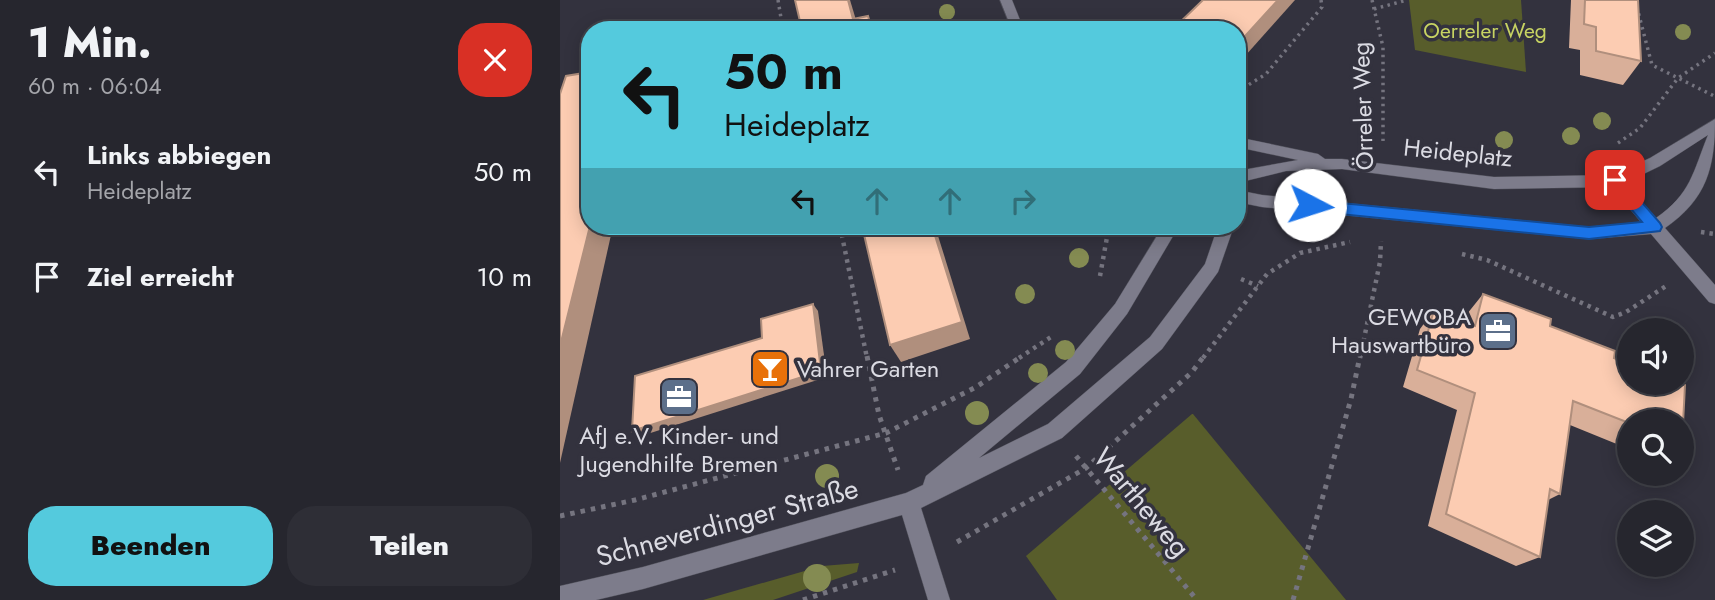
<!DOCTYPE html>
<html lang="de">
<head>
<meta charset="utf-8">
<style>
	:root { --surface:#26262e; --page:#2e2e36; --text:#f1f3f6; --muted:#a4a5aa; --line:#42434a; --accent:#54cadd }
	body { margin:0; font-family:Jost,sans-serif; background:var(--page); color:var(--text); height:100vh; display:flex; flex-direction:column; font-size:26px; white-space:nowrap }
	* { box-sizing:border-box; margin:0 }
	p { font-size:23px; color:var(--muted) }
	.icon { flex:none; width:38px; height:38px; fill:none; stroke:currentColor; stroke-width:2; stroke-linecap:round; stroke-linejoin:round }
	.map { position:relative; flex:1; overflow:hidden }
	.panel { display:flex; flex-direction:column; background:var(--surface); width:560px }
	.panel>* { flex:none }
	.guide { position:absolute; left:21px; top:21px; width:665px; height:214px; border-radius:28px; box-shadow:0 4px 18px #0003,0 0 0 2px var(--line); background:#54cadd; color:#111; overflow:hidden }
	.tools { position:absolute; left:1057px; top:318px; display:grid; gap:14px }
	.tools a { display:grid; place-items:center; width:77px; height:77px; border-radius:50%; background:var(--surface); box-shadow:0 4px 18px #0003,0 0 0 2px var(--line); font-size:35px }
	.pin { position:absolute; display:grid; place-items:center; width:60px; height:60px; color:#fff; margin:-30px; border-radius:14px; box-shadow:0 4px 10px #0006 }
	.me { position:absolute; width:77px; margin:-38px; rotate:95deg; stroke-linejoin:round; filter:drop-shadow(0 0 5px #0008) }
	.turn { display:flex; align-items:center; gap:24px; height:147px; padding:0 28px; font-size:32px }
	.turn .icon { width:91px; height:91px; stroke-width:2.5 }
	.turn b { display:block; font-size:49px; line-height:60px }
	.lanes { display:flex; align-items:center; height:66px; padding:0 28px; background:#0003; justify-content:center; gap:35px; direction:ltr }
	.lanes .off { opacity:.35 }
	.round { display:grid; place-items:center; flex:none; width:74px; height:74px; border-radius:28px; background:var(--page) }
	.head { display:flex; align-items:center; justify-content:space-between; height:119px; padding:0 28px }
	h1 { font-size:42px; font-weight:800; line-height:52px }
	.button { display:flex; gap:14px; margin-top:auto; padding:14px 28px }
	.button a { flex:1; height:80px; border-radius:28px; background:var(--accent); color:#111; font-size:28px; font-weight:800; line-height:80px; text-align:center }
	.button a+a { background:var(--page); color:var(--text) }
	ul { padding:0; list-style:none }
	li { display:flex; align-items:center; gap:21px; height:105px; padding:0 28px }
	li div { flex:1 }
	li b { display:block; font-size:26px }
	li em { font-style:normal }
	main { display:flex; flex:1; min-height:0 }
	.map>svg:first-child { display:block }
	.green { fill:#585d2b }
	.lines { fill:none; stroke-linecap:round; stroke-linejoin:round }
	.minor-casing { stroke:#50505a; stroke-width:1 }
	.path-far2 { stroke:#75747f; stroke-width:3.5; stroke-dasharray:2.5 4.5; stroke-linecap:butt }
	.path-far1 { stroke:#75747f; stroke-width:4.5; stroke-dasharray:3.5 5; stroke-linecap:butt }
	.path { stroke:#75747f; stroke-width:5; stroke-dasharray:4.5 6; stroke-linecap:butt }
	.minor { fill:#7d7c8b; fill-rule:evenodd }
	.tree { fill:#848b52 }
	.wall { fill:#d9af99 }
	.shaded-wall { fill:#b08f7d }
	.building { fill:#fcccb2; stroke:#b08f7d; stroke-width:2 }
	.route { fill:#1a73e8; stroke:#114b97; stroke-width:2 }
	.labels { text-anchor:middle; stroke-width:7; stroke-linejoin:round; paint-order:stroke }
	.far-park-label { font-size:21px; fill:#c7d362; stroke:#33323e }
	.street-label { font-size:24px; fill:#dbdbe3; stroke:#33323e }
	.poi-label { font-size:24px; fill:#dbdbe3; stroke:#33323e; text-anchor:end }
	.near-street-label { font-size:28px; fill:#dbdbe3; stroke:#33323e }
</style>
</head>
<body>
<main>
<section class="panel">
<div class="head"><div><h1>1 Min.</h1><p>60 m · 06:04</p></div><a class="round" style="background:#d93025;color:#fff"><svg class="icon" aria-label="close" viewBox="0 0 24 24"><path d="M6 6l12 12M18 6L6 18"/></svg></a></div>
<ul>
<li><svg class="icon" aria-label="left" viewBox="0 0 24 24"><path d="M17 20v-9H6M10 6l-5 5 5 5"/></svg><div><b>Links abbiegen</b><p>Heideplatz</p></div><em>50 m</em></li>
<li><svg class="icon" aria-label="arrive" viewBox="0 0 24 24"><path d="M6 21V4h12l-3 4 3 4H6"/></svg><div><b>Ziel erreicht</b></div><em>10 m</em></li>
</ul>
<div class="button"><a>Beenden</a><a>Teilen</a></div>
</section>
<div class="map">
<svg width="1155" height="600" viewBox="0 0 1155 600">
	<rect width="100%" height="100%" fill="#33323e"/>
	<g class="green">
		<polygon points="849,0 961,0 966,72 855,50"/>
		<polygon points="632,414 633,414 786,600 497,600 466,556"/>
		<polygon points="299,563 297,572 213,600 143,600 262,566"/>
	</g>
	<g class="lines">
		<defs>
			<g id="minor">
				<polygon points="440,0 452,0 464,30 452,30"/>
				<path d="M 1155,119 C 1155,167 1147,199 1105,228 L 1155,285 L 1155,304 L 1149,302 L 1091,234 L 1029,239 L 702,207 L 677,202 L 677,190 L 702,195 L 1029,227 L 1081,222 L 1051,187 L 934,189 L 782,169 L 726,171 L 677,183 L 677,171 L 738,160 L 677,147 L 677,137 L 758,154 L 765,159 L 782,159 L 934,177 L 1053,175 L 1090,158 ZM 1148,135 C 1133,172 1131,194 1096,218 L 1065,183 L 1100,166 Z"/>
				<polygon points="603,226 619,226 567,314 520,374 419,458 488,424 590,337 645,264 658,226 674,226 658,272 602,349 502,438 361,508 390,600 368,600 342,515 83,589 36,600 0,600 0,586 83,567 346,493 363,485 366,476 506,362 555,304"/>
			</g>
		</defs>
		<use href="#minor" class="minor-casing"/>
		<g class="path-far2">
			<polyline points="218,0 223,30"/>
			<polyline points="812,0 823,47 823,141"/>
			<polyline points="1075,0 1092,65 1154,96"/>
			<polyline points="814,9 847,0"/>
			<polyline points="677,92 706,74 762,7 761,0"/>
			<polyline points="1058,143 1080,128 1118,78 1155,53"/>
		</g>
		<g class="path-far1">
			<polyline points="280,226 307,358"/>
			<polyline points="554,226 573,233"/>
			<polyline points="1141,232 1155,234"/>
			<polyline points="902,254 927,260 1053,317 1066,312 1106,286"/>
			<polyline points="540,276 549,226"/>
			<polyline points="681,279 698,286"/>
			<polyline points="459,358 494,335"/>
			<polyline points="643,358 707,274 740,253 790,242"/>
			<polyline points="800,358 820,262 821,241"/>
		</g>
		<g class="path">
			<polyline points="307,356 319,415 338,470"/>
			<polyline points="516,456 637,600"/>
			<polyline points="0,516 75,500 326,433 416,387 462,356"/>
			<polyline points="397,542 526,468 632,372 644,356"/>
			<polyline points="243,600 335,570"/>
			<polyline points="733,600 791,399 800,356"/>
		</g>
		<use href="#minor" class="minor"/>
	</g>
	<g class="tree">
		<circle cx="387" cy="12" r="8"/>
		<circle cx="1123" cy="32" r="8"/>
		<circle cx="1042" cy="121" r="9"/>
		<circle cx="1011" cy="136" r="9"/>
		<circle cx="944" cy="140" r="9"/>
		<circle cx="519" cy="258" r="10"/>
		<circle cx="465" cy="294" r="10"/>
		<circle cx="505" cy="350" r="10"/>
		<circle cx="478" cy="373" r="10"/>
		<circle cx="417" cy="413" r="12"/>
		<circle cx="267" cy="476" r="12"/>
		<circle cx="257" cy="578" r="14"/>
	</g>
	<g class="wall">
		<polygon points="1011,0 1078,0 1081,61 1063,85 1020,75 1020,50 1009,48"/>
		<polygon points="923,294 991,319 990,326 1055,351 1054,358 1069,364 1069,383 1121,383 1125,385 1122,444 1122,422 1069,422 1069,449 1010,425 1000,494 988,500 980,557 956,566 868,526 897,410 843,387 860,329 874,310 905,322 907,314"/>
	</g>
	<g class="shaded-wall">
		<polygon points="288,0 290,0 299,30 293,19"/>
		<polygon points="718,0 735,0 677,65 677,45"/>
		<polygon points="30,226 53,226 0,463 0,346"/>
		<polygon points="372,226 375,226 410,339 341,362 330,345"/>
		<polygon points="253,304 258,311 267,377 81,436 72,431"/>
	</g>
	<g class="building">
		<polygon points="235,0 288,0 293,19 308,16 312,30 256,30 256,28 242,30"/>
		<polygon points="643,0 718,0 677,45 677,30 612,30"/>
		<polygon points="1025,0 1078,0 1081,61 1036,51 1036,27 1024,24"/>
		<polygon points="30,72 30,226 0,346 0,94 6,76"/>
		<polygon points="302,226 372,226 402,322 330,345"/>
		<polygon points="923,294 991,319 990,326 1055,351 1054,358 1069,364 1069,383 1121,383 1125,385 1122,443 1122,422 1069,423 1013,401 1000,494 990,489 980,557 886,514 915,393 857,370 874,310 915,326"/>
		<polygon points="253,304 261,371 72,431 75,376 202,338 201,319"/>
	</g>
	<polygon class="route" points="1055,175 1060,177 1100,223 1102,227 1100,231 1029,239 750,211 743,205 750,200 1029,227 1082,222 1050,184 1048,180"/>
	<defs>
		<symbol id="office-square" viewBox="-11 -11 22 22"><rect x="-9" y="-9" width="18" height="18" rx="4" fill="#5c6f8a" stroke="#33323e"/><path d="M-6-3h4V-5.5h4V-3h4V5H-6ZM-1-4.5V-3h2v-1.5ZM-6 0V1H6V0Z" fill="#fff"/></symbol>
		<symbol id="bar-square" viewBox="-11 -11 22 22"><rect x="-9" y="-9" width="18" height="18" rx="4" fill="#e8710a" stroke="#33323e"/><path d="M-6-5H6L.8 .8V4.5H3.5V6h-7V4.5H-.8V.8Z" fill="#fff"/></symbol>
	</defs>
	<g fill-rule="evenodd">
		<use href="#office-square" x="916" y="309" width="44" height="44"/>
		<use href="#bar-square" x="188" y="347" width="44" height="44"/>
		<use href="#office-square" x="97" y="375" width="44" height="44"/>
	</g>
	<g class="labels">
		<g class="far-park-label">
			<text x="925" y="38">Oerreler Weg</text>
		</g>
		<g class="street-label">
			<text transform="translate(803 106) rotate(-92)" y="8">Örreler Weg</text>
			<text transform="translate(898 153) rotate(6)" y="8">Heideplatz</text>
		</g>
		<g class="poi-label">
			<text x="911" y="325">GEWOBA<tspan x="911" dy="28">Hauswartbüro</tspan></text>
			<text x="237" y="377" text-anchor="start">Vahrer Garten</text>
			<text x="119" y="444" text-anchor="middle">AfJ e.V. Kinder- und<tspan x="119" dy="28">Jugendhilfe Bremen</tspan></text>
		</g>
		<g class="near-street-label">
			<text transform="translate(582 502) rotate(50)" y="10">Wartheweg</text>
			<text transform="translate(167 522) rotate(-15)" y="10">Schneverdinger Straße</text>
		</g>
	</g>
</svg>
<div class="tools">
<a><svg class="icon" aria-label="sound" viewBox="0 0 24 24"><path d="M4 9h4l5-4v14l-5-4H4zM17 9q2 3 0 6"/></svg></a>
<a><svg class="icon" aria-label="search" viewBox="0 0 24 24"><circle cx="10" cy="10" r="6"/><path d="M15 15l6 6"/></svg></a>
<a><svg class="icon" aria-label="layers" viewBox="0 0 24 24"><path d="M12 4l9 5-9 5-9-5zM3 14l9 5 9-5"/></svg></a>
</div>
<div class="pin" style="left:1055px;top:180px;background:#d93025"><svg class="icon" aria-label="arrive" viewBox="0 0 24 24"><path d="M6 21V4h12l-3 4 3 4H6"/></svg></div>
<svg class="me" style="left:750px;top:205px" viewBox="-20 -20 40 40"><circle r="19" fill="#fff"/><path d="M0-13L10 11 0 6-10 11z" fill="#1a73e8"/></svg>
<div class="guide">
<div class="turn"><svg class="icon" aria-label="left" viewBox="0 0 24 24"><path d="M17 20v-9H6M10 6l-5 5 5 5"/></svg><div><b>50 m</b>Heideplatz</div></div>
<div class="lanes"><svg class="icon" aria-label="left" viewBox="0 0 24 24"><path d="M17 20v-9H6M10 6l-5 5 5 5"/></svg><svg class="icon off" aria-label="ahead" viewBox="0 0 24 24"><path d="M12 20V5M6 11l6-6 6 6"/></svg><svg class="icon off" aria-label="ahead" viewBox="0 0 24 24"><path d="M12 20V5M6 11l6-6 6 6"/></svg><svg class="icon off" aria-label="right" viewBox="0 0 24 24"><path d="M7 20v-9h11M14 6l5 5-5 5"/></svg></div>
</div>
</div>
</main>
</body>
</html>
